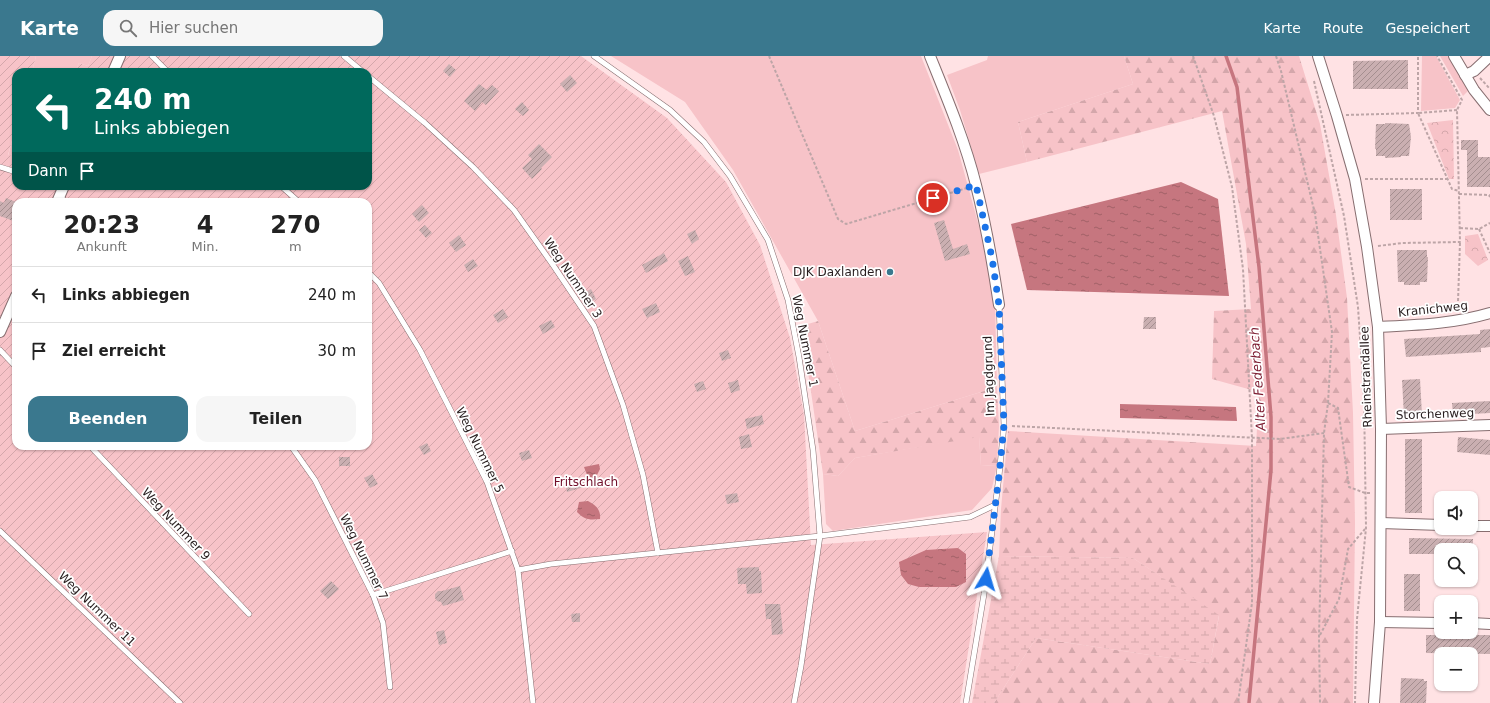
<!DOCTYPE html>
<html lang="de">
<head>
<meta charset="utf-8">
<style>
	:root { --surface:#fff; --page:#f6f6f6; --text:#222; --muted:#767676; --line:#e0e0e0; --accent:#3a788e }
	body { margin:0; font-family:"DejaVu Sans",sans-serif; background:var(--page); color:var(--text); height:100vh; display:flex; flex-direction:column; font-size:15px; white-space:nowrap }
	* { box-sizing:border-box; margin:0 }
	p { font-size:13px; color:var(--muted) }
	.icon { flex:none; width:22px; height:22px; fill:none; stroke:currentColor; stroke-width:2; stroke-linecap:round; stroke-linejoin:round }
	.map { position:relative; flex:1; overflow:hidden }
	.panel { position:absolute; left:12px; top:142px; width:360px; height:252px; display:flex; flex-direction:column; background:var(--surface); border-radius:12px; box-shadow:0 1px 3px #0004 }
	.panel>* { flex:none }
	.top-card { position:absolute; left:12px; top:12px; width:360px; height:122px; border-radius:12px; box-shadow:0 1px 3px #0004; background:#00695c; color:#fff; overflow:hidden }
	.fabs { position:absolute; left:1434px; top:435px; display:grid; gap:8px }
	.fabs a { display:grid; place-items:center; width:44px; height:44px; border-radius:8px; background:var(--surface); box-shadow:0 1px 3px #0004; font-size:20px }
	.pin { position:absolute; display:grid; place-items:center; width:34px; height:34px; color:#fff; margin:-17px; border:2px solid #fff; border-radius:50%; box-shadow:0 1px 4px #0007 }
	.me { position:absolute; width:44px; margin:-22px; rotate:7deg; stroke-linejoin:round; filter:drop-shadow(0 0 3px #0008) }
	.turn { display:flex; align-items:center; gap:14px; height:84px; padding:0 16px; font-size:18px }
	.turn .icon { width:52px; height:52px; stroke-width:2.5 }
	.turn b { display:block; font-size:28px; line-height:34px }
	.then { display:flex; align-items:center; height:38px; padding:0 16px; background:#0003; gap:8px; font-size:15px }
	.eta { display:flex; justify-content:space-evenly; align-items:center; height:68px; text-align:center }
	.eta b { font-size:24px; font-weight:700; line-height:28px }
	.button { display:flex; gap:8px; margin-top:auto; padding:8px 16px }
	.button a { flex:1; height:46px; border-radius:12px; background:var(--accent); color:#fff; font-size:16px; font-weight:700; line-height:46px; text-align:center }
	.button a+a { background:var(--page); color:var(--text) }
	ul { padding:0; list-style:none }
	li { display:flex; align-items:center; gap:12px; height:56px; padding:0 16px; border-top:1px solid var(--line) }
	li div { flex:1 }
	li b { display:block; font-size:15px }
	li em { font-style:normal }
	header { display:flex; align-items:center; gap:24px; box-sizing:border-box; height:56px; padding:0 20px; background:var(--accent); color:#fff }
	header strong { font-size:19px }
	nav { display:flex; gap:22px; margin-inline-start:auto; font-size:14px }
	.search { width:280px; height:36px; background:var(--page); display:flex; align-items:center; gap:10px; box-sizing:border-box; padding:0 14px; border-radius:12px; color:var(--muted); font-size:15px }
	.map>svg:first-child { display:block }
	.grass { fill:#f7c3c8 }
	.forest { fill:url(#forest-firs) }
	.wetland { fill:url(#wetland-marsh) }
	.park { fill:url(#park-crowns) }
	.garden { fill:url(#garden-furrows); fill-rule:evenodd }
	.water { fill:url(#water-ripples) }
	.lines { fill:none; stroke-linecap:round; stroke-linejoin:round }
	.stream { stroke:#c6767f; stroke-width:3.5 }
	.building { fill:url(#building-hatch) }
	.lane-casing { stroke:#876e70; stroke-width:6 }
	.street-casing { stroke:#876e70; stroke-width:12 }
	.path { stroke:#bda5a7; stroke-width:2; stroke-dasharray:3 2; stroke-linecap:butt }
	.lane { stroke:#fff; stroke-width:5 }
	.street { stroke:#fff; stroke-width:10 }
	.route { stroke:#1a73e8; stroke-width:7; stroke-dasharray:0 12.6 }
	.poi-dot { fill:#3a788e; stroke:#fff; stroke-width:1.5 }
	.labels { text-anchor:middle; stroke-width:3.5; stroke-linejoin:round; paint-order:stroke }
	.poi-label { font-size:12px; fill:#271d1e; stroke:#fff; text-anchor:end }
	.street-label { font-size:12px; fill:#271d1e; stroke:#fff }
	.park-label { font-size:12px; fill:#700d28; stroke:#fff }
	.water-label { font-size:13px; font-style:italic; fill:#7e1e33; stroke:#fff }
</style>
</head>
<body>
<header>
<strong>Karte</strong>
<div class="search"><svg class="icon" aria-label="search" viewBox="0 0 24 24"><circle cx="10" cy="10" r="6"/><path d="M15 15l6 6"/></svg>Hier suchen</div>
<nav><a>Karte</a><a>Route</a><a>Gespeichert</a></nav>
</header>
<div class="map">
<svg width="1490" height="647" viewBox="0 0 1490 647">
	<defs>
		<pattern id="forest-firs" width="22" height="20" patternUnits="userSpaceOnUse"><rect width="22" height="20" fill="#f7c3c8"/><path d="M5 1l3.5 6h-7zM16 11l3.5 6h-7z" fill="#d4a7ab"/></pattern>
		<pattern id="wetland-marsh" width="20" height="14" patternUnits="userSpaceOnUse"><rect width="20" height="14" fill="#f7c3c8"/><path d="M1 5h8M5 5V1M11 12h8M15 12V8" fill="none" stroke="#d4a7ab"/></pattern>
		<pattern id="park-crowns" width="20" height="18" patternUnits="userSpaceOnUse"><rect width="20" height="18" fill="#f7c3c8"/><path d="M2 6a3 3 0 1 1 6 0M12 15a3 3 0 1 1 6 0" fill="none" stroke="#d4a7ab"/></pattern>
		<pattern id="garden-furrows" width="10" height="10" patternUnits="userSpaceOnUse"><rect width="10" height="10" fill="#f7c3c8"/><path d="M-1 1l2-2M0 10L10 0M9 11l2-2" fill="none" stroke="#d4a7ab"/></pattern>
		<pattern id="water-ripples" width="26" height="14" patternUnits="userSpaceOnUse"><rect width="26" height="14" fill="#c6767f"/><path d="M2 4q2-2 4 0t4 0M15 11q2-2 4 0t4 0" fill="none" stroke="#a16067"/></pattern>
		<pattern id="building-hatch" width="6" height="6" patternUnits="userSpaceOnUse"><rect width="6" height="6" fill="#caafb1"/><path d="M-1 1l2-2M0 6l6-6M5 7l2-2" fill="none" stroke="#a48e8f"/></pattern>
	</defs>
	<rect width="100%" height="100%" fill="#ffe2e4"/>
	<g class="grass">
		<polygon points="36,0 92,0 88,10 79,7 75,16 32,16"/>
		<polygon points="611,0 921,0 958,94 983,185 995,248 997,331 855,375 818,265 733,114 685,46"/>
		<polygon points="988,0 1124,0 1133,28 1018,66 1027,106 979,118 960,54 947,19 987,4"/>
		<polygon points="1422,0 1436,0 1460,44 1455,52 1421,55"/>
		<polygon points="1440,0 1449,0 1469,34 1463,40"/>
		<polygon points="16,70 16,101 8,100"/>
		<polygon points="979,380 981,410 997,409 992,432 972,454 833,475 826,468 823,418 838,420 855,402"/>
	</g>
	<g class="forest">
		<polygon points="1124,0 1299,0 1320,68 1336,159 1347,242 1353,357 1355,467 1353,647 994,647 1036,582 1210,608 1219,560 1133,502 999,500 1001,453 1008,375 1256,390 1259,336 1212,323 1214,255 1251,253 1246,188 1222,55 1027,106 1018,66 1133,28"/>
		<polygon points="818,265 855,375 997,331 999,370 997,409 981,410 979,381 855,402 838,420 823,418 809,322 798,271"/>
	</g>
	<polygon class="wetland" points="999,500 1133,502 1219,559 1210,608 1036,582 994,647 972,647"/>
	<g class="park">
		<polygon points="1453,64 1454,123 1449,123 1427,67"/>
		<polygon points="1478,178 1488,204 1478,210 1465,198 1465,180"/>
	</g>
	<path class="garden" d="M 0,0 L 36,0 L 32,16 L 16,16 L 16,70 L 8,99 L 16,101 L 16,130 L 368,130 L 368,16 L 75,16 L 79,7 L 88,10 L 92,0 L 581,0 L 667,62 L 726,126 L 760,189 L 790,282 L 804,359 L 811,489 L 987,476 L 960,647 L 0,647 ZM 16,146 L 368,146 L 368,390 L 16,390 Z"/>
	<g class="water">
		<polygon points="1181,126 1218,143 1229,240 1027,234 1011,168"/>
		<polygon points="1120,348 1236,351 1237,365 1120,362"/>
		<polygon points="599,408 600,413 596,421 591,422 587,419 584,411"/>
		<path d="M 588,445 C 596,449 601,454 600,463 C 589,464 585,464 577,456 L 579,446 Z"/>
		<polygon points="958,492 966,498 966,526 956,531 919,531 908,528 901,519 899,506 926,494"/>
	</g>
	<g class="lines">
		<polyline class="stream" points="1226,0 1237,31 1259,211 1271,361 1271,414 1249,647"/>
	</g>
	<g class="building">
		<polygon points="1408,4 1408,33 1353,33 1353,5"/>
		<polygon points="449,8 456,14 450,21 443,15"/>
		<polygon points="570,19 577,27 567,36 560,28"/>
		<polygon points="479,28 487,34 492,29 499,35 486,49 482,46 475,55 464,45"/>
		<polygon points="522,46 529,54 523,60 515,53"/>
		<polygon points="1385,67 1409,68 1411,81 1409,100 1401,100 1401,101 1385,102 1385,100 1376,100 1376,93 1375,93 1376,68 1385,68"/>
		<polygon points="1461,84 1478,84 1478,101 1490,101 1490,131 1467,131 1467,94 1461,94"/>
		<polygon points="539,88 552,101 541,112 542,113 532,123 522,112 532,103 528,99"/>
		<rect x="1390" y="133" width="32" height="31"/>
		<polygon points="6,142 16,146 16,166 0,160 0,145 4,147"/>
		<polygon points="422,149 429,157 419,166 412,158"/>
		<polygon points="944,164 953,193 967,188 970,198 945,205 934,167"/>
		<polygon points="425,169 432,177 426,182 419,174"/>
		<polygon points="695,174 699,183 692,188 687,178"/>
		<polygon points="459,179 466,189 456,196 449,187"/>
		<polygon points="1397,194 1427,194 1427,201 1428,201 1427,226 1420,226 1420,229 1404,229 1404,226 1398,226"/>
		<polygon points="664,197 668,205 646,217 642,209"/>
		<polygon points="688,200 695,216 685,220 678,205"/>
		<polygon points="473,203 478,210 468,216 464,209"/>
		<polygon points="591,233 596,243 587,248 581,238"/>
		<polygon points="656,247 660,256 647,262 642,253"/>
		<polygon points="503,253 508,261 498,267 493,259"/>
		<polygon points="1144,261 1156,261 1156,273 1143,273"/>
		<polygon points="551,264 555,271 543,278 539,270"/>
		<polygon points="1490,273 1490,291 1481,292 1481,296 1406,301 1404,283 1480,278 1480,274"/>
		<polygon points="728,294 731,302 722,305 719,297"/>
		<polygon points="1420,323 1422,359 1404,360 1402,324"/>
		<polygon points="738,324 740,334 731,337 728,327"/>
		<polygon points="703,325 706,333 697,336 694,328"/>
		<polygon points="1490,345 1490,357 1453,359 1452,347"/>
		<polygon points="762,359 764,368 747,373 745,363"/>
		<polygon points="749,378 752,391 741,393 739,381"/>
		<polygon points="1458,381 1490,384 1490,399 1457,396"/>
		<rect x="1405" y="383" width="17" height="74"/>
		<polygon points="427,387 431,395 424,399 419,391"/>
		<polygon points="529,394 532,402 522,405 519,397"/>
		<rect x="339" y="401" width="11" height="9"/>
		<polygon points="372,418 378,428 370,432 364,422"/>
		<polygon points="582,422 584,431 567,436 565,427"/>
		<polygon points="737,437 739,446 727,448 725,439"/>
		<polygon points="1409,482 1473,483 1473,494 1441,494 1441,498 1409,498"/>
		<polygon points="759,511 759,515 761,515 762,537 747,538 746,528 738,528 737,512"/>
		<rect x="1404" y="518" width="16" height="37"/>
		<polygon points="331,525 339,533 328,543 320,535"/>
		<polygon points="460,530 464,544 443,550 441,546 437,545 435,542 435,538 438,535 442,535"/>
		<polygon points="765,548 780,548 783,578 772,579 771,563 766,563"/>
		<polygon points="580,557 580,566 572,566 571,558"/>
		<polygon points="444,574 447,587 439,589 436,576"/>
		<polygon points="1426,579 1490,579 1490,598 1426,597"/>
		<polygon points="1401,622 1424,623 1424,625 1427,625 1426,647 1400,647"/>
	</g>
	<g class="lines">
		<defs>
			<g id="lane">
				<polyline points="152,0 168,16"/>
				<polyline points="344,0 363,16"/>
				<polyline points="594,0 670,54 704,86 730,120 768,184 788,244 799,301 813,394 820,480 801,610 794,647"/>
				<polyline points="368,20 425,67 473,111 514,154 553,209 594,270 623,349 643,419 658,497"/>
				<polyline points="0,111 16,116"/>
				<polyline points="281,130 299,146"/>
				<polyline points="59,140 66,146"/>
				<polyline points="368,216 379,227 420,294 487,426 518,514 533,647"/>
				<polyline points="0,294 16,311"/>
				<polyline points="90,390 249,558"/>
				<polyline points="291,390 315,424 373,539 383,567 390,631"/>
				<polyline points="0,475 180,647"/>
				<polyline points="518,514 551,508 820,480 970,461 995,449"/>
				<polyline points="373,539 512,495"/>
				<polyline points="966,647 984,538 999,420 1004,369 999,249"/>
			</g>
			<g id="street">
				<path d="M 930,0 C 947,42 965,85 976,129 C 986,169 993,209 999,249"/>
				<polyline points="1318,0 1337,60 1355,123 1367,191 1378,271 1381,373 1380,566 1374,647"/>
				<polyline points="1454,0 1474,34 1490,54"/>
				<polyline points="113,16 120,0"/>
				<polyline points="1465,19 1474,15 1490,0"/>
				<polyline points="57,146 64,130"/>
				<path d="M 1378,271 C 1416,269 1453,268 1490,257"/>
				<polyline points="0,276 16,240"/>
				<polyline points="1381,373 1490,369"/>
				<polyline points="1381,467 1441,469"/>
				<polyline points="1471,470 1490,470"/>
				<polyline points="1380,566 1441,567"/>
				<polyline points="1471,567 1490,568"/>
			</g>
		</defs>
		<use href="#lane" class="lane-casing"/>
		<use href="#street" class="street-casing"/>
		<g class="path">
			<polyline points="769,0 838,163 846,168 967,132"/>
			<polyline points="1193,0 1214,60 1232,131 1243,213 1252,382 1252,547 1238,647"/>
			<polyline points="1276,0 1281,15 1315,158 1332,276 1328,347 1324,377 1319,580 1320,647"/>
			<polyline points="1480,22 1490,33"/>
			<polyline points="1314,25 1344,160 1358,251 1364,341 1366,472 1357,563 1355,647"/>
			<polyline points="1457,54 1418,57 1452,133 1459,135"/>
			<polyline points="1346,59 1418,57 1418,0"/>
			<polyline points="1365,123 1448,123"/>
			<polyline points="1459,138 1489,139 1490,141"/>
			<polyline points="1460,172 1479,173 1490,167"/>
			<polyline points="1479,173 1490,197"/>
			<polyline points="1378,190 1402,187 1460,186 1457,54 1462,44 1437,0"/>
			<polyline points="1459,255 1458,246 1460,186"/>
			<polyline points="1328,347 1338,352 1349,431 1365,437 1370,437"/>
			<polyline points="1012,370 1280,383 1324,377"/>
			<polyline points="1320,579 1339,543 1348,493 1365,473"/>
		</g>
		<use href="#lane" class="lane"/>
		<use href="#street" class="street"/>
	</g>
	<g class="lines">
		<polyline class="route" points="933,142 976,129 992,202 999,249 1004,369 999,420 986,523"/>
	</g>
	<circle class="poi-dot" cx="890" cy="216" r="4"/>
	<g class="labels">
		<g class="poi-label">
			<text x="882" y="220">DJK Daxlanden</text>
		</g>
		<g class="street-label">
			<text transform="translate(573 222) rotate(56)" y="4">Weg Nummer 3</text>
			<text transform="translate(1433 253) rotate(-6)" y="4">Kranichweg</text>
			<text transform="translate(805 285) rotate(79)" y="4">Weg Nummer 1</text>
			<text transform="translate(989 320) rotate(-92)" y="4">Im Jagdgrund</text>
			<text transform="translate(1366 321) rotate(-92)" y="4">Rheinstrandallee</text>
			<text transform="translate(1435 358) rotate(-2)" y="4">Storchenweg</text>
			<text transform="translate(480 394) rotate(64)" y="4">Weg Nummer 5</text>
			<text transform="translate(176 468) rotate(47)" y="4">Weg Nummer 9</text>
			<text transform="translate(364 501) rotate(64)" y="4">Weg Nummer 7</text>
			<text transform="translate(97 553) rotate(44)" y="4">Weg Nummer 11</text>
		</g>
		<g class="park-label">
			<text x="586" y="430">Fritschlach</text>
		</g>
		<g class="water-label">
			<text transform="translate(1257 323) rotate(-94)" y="5">Alter Federbach</text>
		</g>
	</g>
</svg>
<div class="fabs">
<a><svg class="icon" aria-label="sound" viewBox="0 0 24 24"><path d="M4 9h4l5-4v14l-5-4H4zM17 9q2 3 0 6"/></svg></a>
<a><svg class="icon" aria-label="search" viewBox="0 0 24 24"><circle cx="10" cy="10" r="6"/><path d="M15 15l6 6"/></svg></a>
<a>+</a>
<a>−</a>
</div>
<div class="pin" style="left:933px;top:142px;background:#d93025"><svg class="icon" aria-label="arrive" viewBox="0 0 24 24"><path d="M6 21V4h12l-3 4 3 4H6"/></svg></div>
<svg class="me" style="left:986px;top:523px" viewBox="-20 -20 40 40"><path d="M0-17L14 15 0 8-14 15z" fill="#1a73e8" stroke="#fff" stroke-width="4"/></svg>
<div class="top-card">
<div class="turn"><svg class="icon" aria-label="left" viewBox="0 0 24 24"><path d="M17 20v-9H6M10 6l-5 5 5 5"/></svg><div><b>240 m</b>Links abbiegen</div></div>
<div class="then">Dann<svg class="icon" aria-label="arrive" viewBox="0 0 24 24"><path d="M6 21V4h12l-3 4 3 4H6"/></svg></div>
</div>
<section class="panel">
<div class="eta">
<div><b>20:23</b><p>Ankunft</p></div>
<div><b>4</b><p>Min.</p></div>
<div><b>270</b><p>m</p></div>
</div>
<ul>
<li><svg class="icon" aria-label="left" viewBox="0 0 24 24"><path d="M17 20v-9H6M10 6l-5 5 5 5"/></svg><div><b>Links abbiegen</b></div><em>240 m</em></li>
<li><svg class="icon" aria-label="arrive" viewBox="0 0 24 24"><path d="M6 21V4h12l-3 4 3 4H6"/></svg><div><b>Ziel erreicht</b></div><em>30 m</em></li>
</ul>
<div class="button"><a>Beenden</a><a>Teilen</a></div>
</section>
</div>
</body>
</html>
